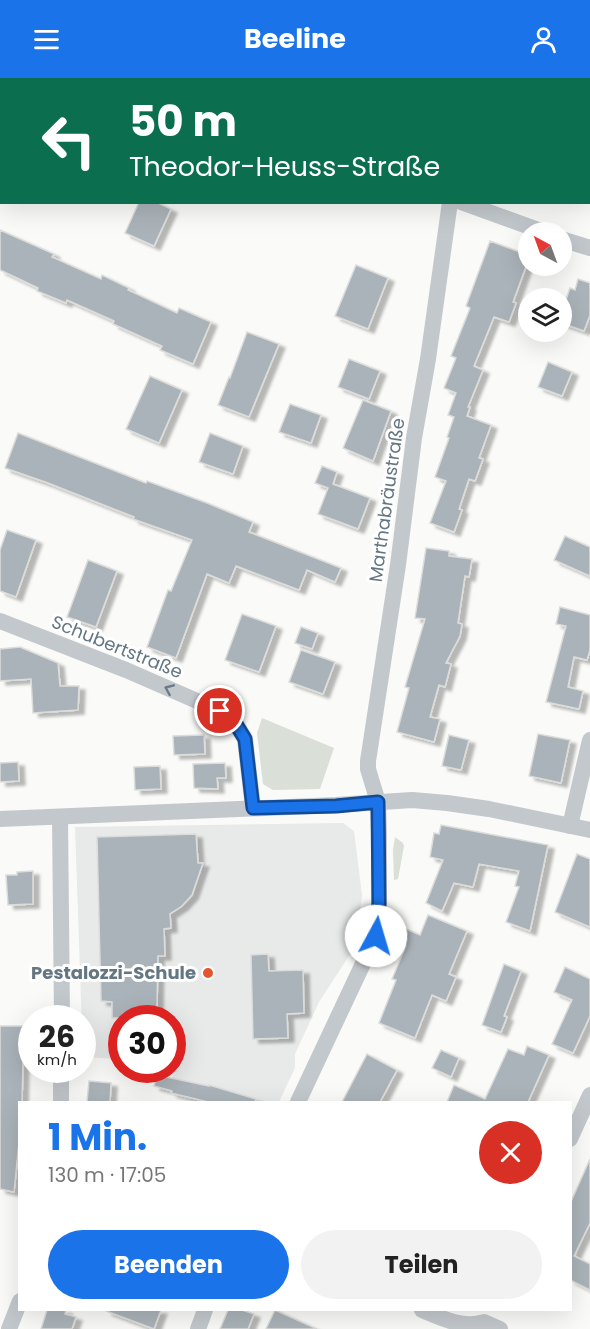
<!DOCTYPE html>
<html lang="de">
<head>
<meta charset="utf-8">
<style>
	:root { --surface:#fff; --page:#f2f2f2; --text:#222; --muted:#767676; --accent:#1a73e8 }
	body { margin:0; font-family:Poppins,sans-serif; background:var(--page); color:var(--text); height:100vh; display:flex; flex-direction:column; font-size:22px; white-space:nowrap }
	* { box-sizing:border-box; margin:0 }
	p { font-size:20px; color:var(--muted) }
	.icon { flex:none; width:33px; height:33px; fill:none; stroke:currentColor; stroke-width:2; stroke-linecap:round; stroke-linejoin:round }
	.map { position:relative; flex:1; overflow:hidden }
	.side { position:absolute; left:18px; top:1023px; width:554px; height:210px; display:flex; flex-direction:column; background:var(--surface); border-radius:0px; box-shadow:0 6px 24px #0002 }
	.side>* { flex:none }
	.guide { position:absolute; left:0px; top:0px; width:591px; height:126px; box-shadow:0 6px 24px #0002; background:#0b6e4f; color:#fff; overflow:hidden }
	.needle { width:39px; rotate:319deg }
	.buttons { position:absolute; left:518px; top:144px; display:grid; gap:12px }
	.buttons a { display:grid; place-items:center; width:54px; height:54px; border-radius:50%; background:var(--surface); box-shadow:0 6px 24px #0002; font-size:30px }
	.speed { position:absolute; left:18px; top:927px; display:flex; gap:12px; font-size:30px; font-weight:700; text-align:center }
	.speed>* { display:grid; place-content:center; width:78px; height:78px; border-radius:50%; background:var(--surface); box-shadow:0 6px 24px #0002; line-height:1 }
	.speed small { font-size:15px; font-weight:400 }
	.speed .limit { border:9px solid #d22; background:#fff; color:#111 }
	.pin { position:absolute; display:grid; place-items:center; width:51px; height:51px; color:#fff; margin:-26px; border:3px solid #fff; border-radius:50%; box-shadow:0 2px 6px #0007 }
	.me { position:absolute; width:66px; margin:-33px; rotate:6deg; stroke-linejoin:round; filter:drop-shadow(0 0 4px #0008) }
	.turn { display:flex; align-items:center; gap:21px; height:126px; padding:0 30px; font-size:27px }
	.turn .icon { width:78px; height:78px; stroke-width:2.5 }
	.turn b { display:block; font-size:42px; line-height:51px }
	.round { display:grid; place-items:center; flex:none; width:63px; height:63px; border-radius:32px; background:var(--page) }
	.headline { display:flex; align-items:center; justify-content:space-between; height:102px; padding:0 30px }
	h1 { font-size:36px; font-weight:700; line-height:45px; color:var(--accent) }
	.primary-button { display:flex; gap:12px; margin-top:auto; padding:12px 30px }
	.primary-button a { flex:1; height:69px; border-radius:36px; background:var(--accent); color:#fff; font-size:24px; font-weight:700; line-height:69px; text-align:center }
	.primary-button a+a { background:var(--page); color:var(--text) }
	header { display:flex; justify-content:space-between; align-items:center; height:78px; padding:0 30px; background:var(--accent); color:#fff; font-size:27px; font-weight:700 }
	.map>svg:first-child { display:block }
	.built { fill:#e8e9e9 }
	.green { fill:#dadfd7 }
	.building { fill:#aab3b9; stroke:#dcdcda; stroke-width:1.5; filter:url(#shadow) }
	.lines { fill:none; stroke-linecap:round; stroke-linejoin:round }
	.minor { stroke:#c3c8cc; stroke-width:16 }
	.oneway { stroke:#6a7a87 }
	.route-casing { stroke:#114b97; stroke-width:15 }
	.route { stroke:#1a73e8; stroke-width:10 }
	.poi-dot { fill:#e4572e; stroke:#fff; stroke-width:2 }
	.labels { text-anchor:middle; stroke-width:6; stroke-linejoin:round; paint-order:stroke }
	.street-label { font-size:18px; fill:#657683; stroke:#fff }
	.poi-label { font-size:18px; font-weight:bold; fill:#657683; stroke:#fff; text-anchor:end }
</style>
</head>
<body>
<header><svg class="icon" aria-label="menu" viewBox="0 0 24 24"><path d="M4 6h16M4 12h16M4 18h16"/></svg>Beeline<svg class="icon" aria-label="person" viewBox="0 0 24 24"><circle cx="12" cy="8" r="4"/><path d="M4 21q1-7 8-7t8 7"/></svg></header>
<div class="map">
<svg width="590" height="1251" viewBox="0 0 590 1251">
	<defs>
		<filter id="shadow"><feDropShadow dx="6" dy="4" stdDeviation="1.5" flood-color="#0004"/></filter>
	</defs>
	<rect width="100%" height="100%" fill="#fafaf8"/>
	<polygon class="built" points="343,745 354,753 362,817 356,867 319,924 295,976 295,990 279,1024 200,1024 170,1015 176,976 173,975 172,940 122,940 121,981 83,979 75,749"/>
	<g class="green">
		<polygon points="262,640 334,670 320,711 273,712 263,706 257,655"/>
		<polygon points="395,759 403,765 404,768 398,801 394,802 393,772"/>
	</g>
	<g class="building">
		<polygon points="139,124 156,124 171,131 154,168 125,155"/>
		<polygon points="0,152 54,176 52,179 101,201 102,197 129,210 128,212 177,235 179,230 211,244 193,286 160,272 162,268 113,246 114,243 67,222 66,225 37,213 38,210 0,192"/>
		<polygon points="490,163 528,177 528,183 513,224 516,225 509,244 494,239 474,288 483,292 468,329 470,329 467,338 491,347 479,380 483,381 475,403 469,401 459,431 462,432 454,454 430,445 446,403 435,399 449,360 447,359 454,339 448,337 456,315 444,310 456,280 451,278 470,230 466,228"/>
		<polygon points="356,187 388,200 368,251 335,238"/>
		<polygon points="578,201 590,205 590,237 584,253 561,245 561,236 570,210 575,212"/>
		<polygon points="247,254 279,266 249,339 218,327 229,299 230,300"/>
		<polygon points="349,281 380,293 369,321 338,309"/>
		<polygon points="548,284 572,294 562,318 538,309"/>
		<polygon points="150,298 182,312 159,365 126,351"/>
		<polygon points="363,322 391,333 373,383 343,370"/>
		<polygon points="290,326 321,337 311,365 279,354"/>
		<polygon points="18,355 146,405 147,403 207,425 253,444 249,454 341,490 335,504 307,492 299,512 236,488 229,505 207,496 176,580 147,569 168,512 171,513 192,462 133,441 134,439 48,405 5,390"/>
		<polygon points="210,355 243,368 233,396 199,384"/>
		<polygon points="322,388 337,394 333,406 370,420 358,451 318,436 328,410 315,405"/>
		<polygon points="7,452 36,462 16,519 0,513 0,472"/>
		<polygon points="565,458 590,469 590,498 554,482"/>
		<polygon points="426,470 449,473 449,478 472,481 469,499 465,498 458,545 462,546 460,558 446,585 451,586 445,609 439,607 430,639 440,641 434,664 397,654 409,610 405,609 425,541 415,540"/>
		<polygon points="88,482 117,493 96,549 67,539"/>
		<polygon points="560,529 590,537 590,572 587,582 574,579 568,609 583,613 579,631 546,624 566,548 556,546"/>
		<polygon points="242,536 276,548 259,594 225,582"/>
		<polygon points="301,549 318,555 312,571 295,565"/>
		<polygon points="20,569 58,585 60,608 79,608 78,632 33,635 31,601 0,603 0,571"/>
		<polygon points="301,572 335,584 323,616 289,604"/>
		<polygon points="538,656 570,662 561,705 529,698"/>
		<polygon points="204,657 205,676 174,677 173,658"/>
		<polygon points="449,657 469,662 461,692 442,688"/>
		<polygon points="18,684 19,703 0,704 0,685"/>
		<polygon points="225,685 226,700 217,700 218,711 194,710 193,686"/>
		<polygon points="160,688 161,711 135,712 134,689"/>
		<polygon points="441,747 548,767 530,853 506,844 519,809 515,808 519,793 479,786 473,809 454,805 442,833 426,825 443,782 430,779 434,755 439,756"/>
		<polygon points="196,756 198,785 203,785 192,817 182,828 170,836 171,850 164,851 165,878 158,878 157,929 147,929 147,940 112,940 112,924 101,923 97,759"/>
		<polygon points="577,776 590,781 590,849 555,834"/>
		<polygon points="33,793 33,826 8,827 6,797 17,797 17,794"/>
		<polygon points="428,837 467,853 449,896 456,899 446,923 432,917 415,960 379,945 396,902 392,901 406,868 398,865 404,850 420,857"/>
		<polygon points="268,876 269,893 303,892 304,935 287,936 288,960 253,961 251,877"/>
		<polygon points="504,886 521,893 504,938 507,939 501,954 482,947"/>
		<polygon points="565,889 590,901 590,938 573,975 552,966 572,922 554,914"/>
		<polygon points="0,948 31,948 32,984 23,984 22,1024 20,1024 20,1055 14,1114 0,1111"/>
		<polygon points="527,968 549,977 528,1024 447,1024 454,1007 485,1021 508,971 524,977"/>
		<polygon points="441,972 459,980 451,999 432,990"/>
		<polygon points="367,976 397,992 380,1024 342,1024"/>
		<polygon points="157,997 209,1008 209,1007 256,1021 255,1024 208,1024 171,1015 172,1013 154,1008"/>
		<polygon points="89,1003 111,1005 110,1024 87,1024"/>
		<polygon points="590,1081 590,1145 574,1178 590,1186 590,1212 570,1202 570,1126"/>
		<polygon points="47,1232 66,1232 65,1236 76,1239 72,1251 41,1251"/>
		<polygon points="107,1232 161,1232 154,1251 106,1233"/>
		<polygon points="228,1232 242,1232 254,1236 248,1251 220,1251"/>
		<polygon points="275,1232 317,1251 266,1251"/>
	</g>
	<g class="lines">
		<g class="minor">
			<polyline points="44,2 45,0"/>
			<polyline points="447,2 448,0"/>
			<polyline points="0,75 2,73"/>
			<polyline points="461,124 544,154"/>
			<polyline points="561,161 590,170"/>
			<polyline points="0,543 126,592 220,633 234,643 245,661 253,730"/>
			<polyline points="60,739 62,940"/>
			<polyline points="0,741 336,727 412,722 447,725 489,731 590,752"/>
			<polyline points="570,748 590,662"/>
			<polyline points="61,992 61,1024"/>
			<polyline points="298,1024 376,858 379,825 379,755 378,724 368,691 368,683 398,487 414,360 428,281 450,124"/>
			<polyline points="570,1061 590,1017"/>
			<path d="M 422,1232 C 441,1240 463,1251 484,1244 L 500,1251"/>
			<polyline points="9,1251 20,1223"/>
			<polyline points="198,1251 205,1232"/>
		</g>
	</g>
	<defs><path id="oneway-chevron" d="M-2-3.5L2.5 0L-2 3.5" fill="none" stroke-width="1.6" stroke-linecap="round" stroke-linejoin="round" transform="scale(1.5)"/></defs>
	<use class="oneway" href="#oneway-chevron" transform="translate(169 611) rotate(-157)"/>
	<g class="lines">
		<defs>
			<polyline id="route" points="220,633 234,643 245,661 253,730 336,728 378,724 379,825 376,858"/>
		</defs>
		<use href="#route" class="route-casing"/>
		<use href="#route" class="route"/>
	</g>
	<circle class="poi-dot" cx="208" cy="895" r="6"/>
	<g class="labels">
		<g class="street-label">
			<text transform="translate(387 422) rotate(-82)" y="6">Marthabräustraße</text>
			<text transform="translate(117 569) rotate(22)" y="6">Schubertstraße</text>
		</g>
		<g class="poi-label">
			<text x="196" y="901">Pestalozzi-Schule</text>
		</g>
	</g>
</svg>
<div class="buttons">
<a><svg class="needle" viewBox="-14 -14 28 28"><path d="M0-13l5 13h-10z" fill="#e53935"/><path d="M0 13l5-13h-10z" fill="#767676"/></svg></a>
<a><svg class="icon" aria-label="layers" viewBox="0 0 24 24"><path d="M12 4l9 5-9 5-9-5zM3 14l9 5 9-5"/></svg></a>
</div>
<div class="speed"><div>26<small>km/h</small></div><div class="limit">30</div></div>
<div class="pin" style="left:220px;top:633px;background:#d93025"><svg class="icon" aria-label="arrive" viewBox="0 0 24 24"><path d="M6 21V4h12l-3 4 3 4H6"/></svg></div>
<svg class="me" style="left:376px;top:858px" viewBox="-20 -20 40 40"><circle r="19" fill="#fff"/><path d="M0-13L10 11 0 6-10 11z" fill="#1a73e8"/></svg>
<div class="guide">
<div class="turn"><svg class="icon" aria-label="left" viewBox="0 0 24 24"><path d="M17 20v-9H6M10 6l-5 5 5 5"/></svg><div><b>50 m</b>Theodor-Heuss-Straße</div></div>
</div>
<section class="side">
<div class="headline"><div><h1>1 Min.</h1><p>130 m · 17:05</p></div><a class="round" style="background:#d93025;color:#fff"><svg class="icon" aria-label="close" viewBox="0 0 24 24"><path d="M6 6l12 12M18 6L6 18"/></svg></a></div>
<div class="primary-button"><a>Beenden</a><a>Teilen</a></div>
</section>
</div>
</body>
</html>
